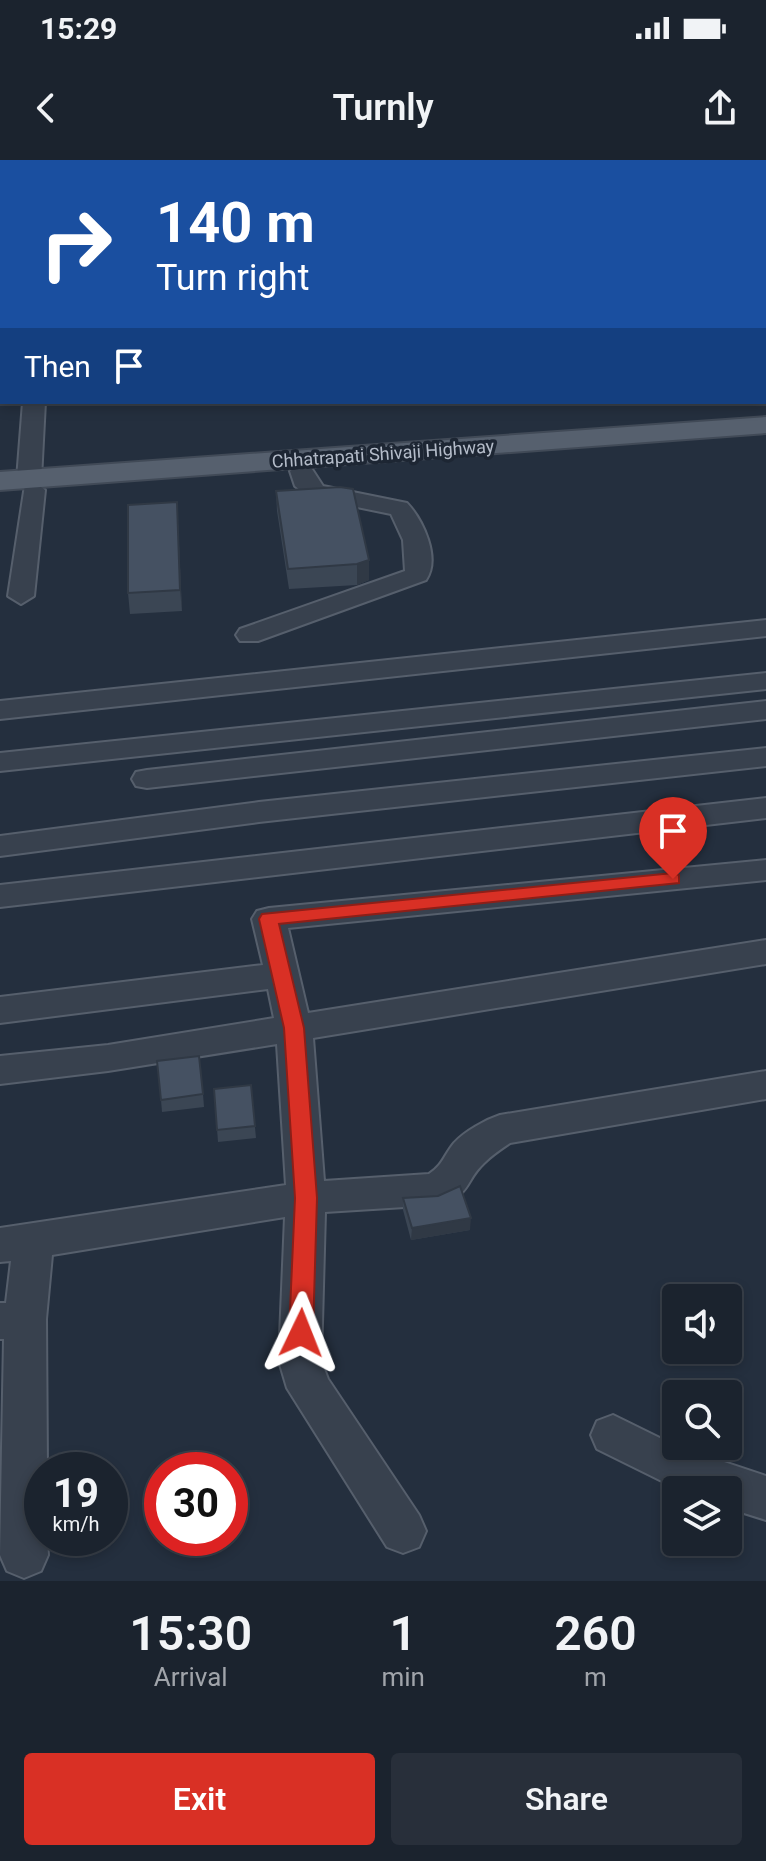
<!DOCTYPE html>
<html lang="en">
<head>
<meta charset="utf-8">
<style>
	:root { --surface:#1b232e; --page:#282f3a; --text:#f1f3f6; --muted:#a0a4aa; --line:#39404a; --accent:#d93025 }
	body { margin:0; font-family:Roboto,sans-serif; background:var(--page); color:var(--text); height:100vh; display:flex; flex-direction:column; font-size:30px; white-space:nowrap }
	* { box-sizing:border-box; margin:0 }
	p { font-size:26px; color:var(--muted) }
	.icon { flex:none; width:44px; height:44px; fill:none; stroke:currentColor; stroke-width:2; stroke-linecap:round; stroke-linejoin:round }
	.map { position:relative; height:1421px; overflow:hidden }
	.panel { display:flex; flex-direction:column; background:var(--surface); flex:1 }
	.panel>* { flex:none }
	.guide { position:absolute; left:0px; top:0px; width:766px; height:244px; box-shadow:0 4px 12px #0003,0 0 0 2px var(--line); background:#1a4fa0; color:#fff; overflow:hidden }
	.controls { position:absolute; left:662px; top:1124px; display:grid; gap:16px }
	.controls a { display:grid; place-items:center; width:80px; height:80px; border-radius:8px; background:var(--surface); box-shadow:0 4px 12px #0003,0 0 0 2px var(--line); font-size:40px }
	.speed { position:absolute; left:24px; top:1292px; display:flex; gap:16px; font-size:40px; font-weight:700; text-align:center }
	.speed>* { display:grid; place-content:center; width:104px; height:104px; border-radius:50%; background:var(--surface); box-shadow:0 4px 12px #0003,0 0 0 2px var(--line); line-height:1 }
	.speed small { font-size:20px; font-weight:400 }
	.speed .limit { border:12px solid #d22; background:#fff; color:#111 }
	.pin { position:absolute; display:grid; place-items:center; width:68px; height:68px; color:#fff; margin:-82px -34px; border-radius:50% 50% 50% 0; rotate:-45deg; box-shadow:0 0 8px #0007 }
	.pin .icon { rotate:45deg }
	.me { position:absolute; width:88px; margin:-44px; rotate:2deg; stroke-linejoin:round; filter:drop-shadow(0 0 6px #0008) }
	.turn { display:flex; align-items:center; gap:28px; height:168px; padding:0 24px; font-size:36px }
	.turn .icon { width:104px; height:104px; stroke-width:2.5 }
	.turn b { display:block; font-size:56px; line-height:68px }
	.then { display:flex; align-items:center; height:76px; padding:0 24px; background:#0003; gap:16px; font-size:30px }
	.eta { display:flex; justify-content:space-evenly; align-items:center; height:136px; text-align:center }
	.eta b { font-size:48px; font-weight:600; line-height:56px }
	.primary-button { display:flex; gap:16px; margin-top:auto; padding:16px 24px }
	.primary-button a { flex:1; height:92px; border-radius:8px; background:var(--accent); color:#fff; font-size:32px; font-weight:600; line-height:92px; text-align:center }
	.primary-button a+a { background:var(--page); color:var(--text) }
	.status { display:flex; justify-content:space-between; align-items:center; height:56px; padding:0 40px; background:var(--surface); direction:ltr }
	.status svg { height:22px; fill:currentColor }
	header { display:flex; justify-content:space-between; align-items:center; height:104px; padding:0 24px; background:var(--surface); font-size:36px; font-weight:600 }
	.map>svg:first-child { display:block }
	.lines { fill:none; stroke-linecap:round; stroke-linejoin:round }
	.river { fill:#394c67; fill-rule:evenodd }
	.minor-casing { stroke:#565f6c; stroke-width:4 }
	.major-casing { stroke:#414a57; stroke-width:4 }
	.minor { fill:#38414e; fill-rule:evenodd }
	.major { fill:#56606e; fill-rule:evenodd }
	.wall { fill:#3b4654 }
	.shaded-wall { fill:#303945 }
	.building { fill:#455162; stroke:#303945; stroke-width:2 }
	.route { fill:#d93025; stroke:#8d1f18; stroke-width:2 }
	.labels { text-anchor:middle; stroke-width:7; stroke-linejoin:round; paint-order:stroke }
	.far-street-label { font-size:18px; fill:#b4bcc9; stroke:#1d2633 }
</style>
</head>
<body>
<div class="status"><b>15:29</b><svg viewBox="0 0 49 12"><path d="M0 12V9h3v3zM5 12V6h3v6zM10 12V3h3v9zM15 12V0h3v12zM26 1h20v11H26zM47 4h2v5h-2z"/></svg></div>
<header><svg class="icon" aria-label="back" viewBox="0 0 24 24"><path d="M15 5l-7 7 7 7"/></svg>Turnly<svg class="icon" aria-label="share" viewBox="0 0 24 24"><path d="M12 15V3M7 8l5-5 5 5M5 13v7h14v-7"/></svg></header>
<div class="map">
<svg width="766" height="1421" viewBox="0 0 766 1421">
	<rect width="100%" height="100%" fill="#242f3e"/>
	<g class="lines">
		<g class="river">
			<polygon points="339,0 362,0 363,2 340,2"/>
			<rect x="764" y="58" width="2" height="14"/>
		</g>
		<defs>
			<g id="minor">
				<polygon points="386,0 407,0 408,2 387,2"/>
				<polygon points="579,0 608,0 578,2"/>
				<polygon points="764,5 766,6 766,16 764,15"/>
				<rect x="764" y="50" width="2" height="10"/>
				<rect x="764" y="194" width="2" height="12"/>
				<rect x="764" y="217" width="2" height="12"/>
				<polygon points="23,242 45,242 41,319 37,324 45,330 34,436 21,444 8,436 25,325 17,319"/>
				<path d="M 302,304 L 310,306 L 323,326 L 407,343 C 423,360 441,398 426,420 L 258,481 L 240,481 L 236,475 L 240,469 L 405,411 L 403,380 L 391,354 L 308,337 L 295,326 L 290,311 Z"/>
				<polygon points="766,460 766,476 0,559 0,541"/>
				<polygon points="766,513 766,529 0,611 0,593"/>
				<polygon points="766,541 766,559 147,628 136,626 132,619 136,612 147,610"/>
				<polygon points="766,588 766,606 259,662 0,696 0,676 259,642"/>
				<polygon points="766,638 766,658 0,747 0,725"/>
				<path d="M 766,700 L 766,720 L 288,768 L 308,853 L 766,780 L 766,804 L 313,878 L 324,1021 L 429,1014 C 443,1005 444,995 454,983 C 465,971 485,960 500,955 L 766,911 L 766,939 L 510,983 C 501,989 492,995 484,1003 C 463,1023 474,1033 437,1045 L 325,1052 L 321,1201 L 328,1219 L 419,1355 L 426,1371 L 419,1387 L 403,1393 L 387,1387 L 287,1228 L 279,1201 L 285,1057 L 52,1095 L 46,1159 L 47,1310 L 42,1310 L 42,1378 L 47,1378 L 48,1395 L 41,1411 L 24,1418 L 7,1411 L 0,1395 L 4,1179 L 0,1179 L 0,1143 L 6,1143 L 11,1101 L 0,1102 L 0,1068 L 286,1025 L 277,884 L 108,911 L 0,924 L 0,896 L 108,885 L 274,858 L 268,829 L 0,863 L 0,837 L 263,805 L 252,759 L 257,751 L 269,748 Z"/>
				<polygon points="613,1255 676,1286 766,1316 766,1360 728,1348 728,1330 680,1330 597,1289 591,1275 597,1261"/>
			</g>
			<polygon id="major" points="766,257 766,273 0,330 0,312"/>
		</defs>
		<use href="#minor" class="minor-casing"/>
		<use href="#major" class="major-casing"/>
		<use href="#minor" class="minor"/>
		<use href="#major" class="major"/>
	</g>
	<g class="wall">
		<polygon points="340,327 369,420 357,425 289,429 277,351 276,331"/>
		<polygon points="178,362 182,451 130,454 128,433"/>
		<polygon points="251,925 256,978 218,982 214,929"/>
		<polygon points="203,934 204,947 162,952 161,940"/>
		<polygon points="403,1038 470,1070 411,1080 403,1050"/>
	</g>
	<g class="shaded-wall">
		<polygon points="177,342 178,362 182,451 180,430"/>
		<polygon points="369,400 369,420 357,425 357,404"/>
		<polygon points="471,1058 470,1070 411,1080 412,1068"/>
	</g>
	<g class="building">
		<polygon points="340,327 353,329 369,400 357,404 288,409 276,331"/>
		<polygon points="177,342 180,430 128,433 128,345"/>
		<polygon points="199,896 203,934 161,940 157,901"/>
		<polygon points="251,925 255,966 217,970 214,929"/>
		<polygon points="460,1026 471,1058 412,1068 403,1038 438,1036"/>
	</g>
	<polygon class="route" points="673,713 679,715 679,723 279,764 304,868 317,1038 313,1173 310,1181 301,1184 293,1181 289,1173 295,1038 284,868 259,759 262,754"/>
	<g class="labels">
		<g class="far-street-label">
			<text transform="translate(383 294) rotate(-4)" y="6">Chhatrapati Shivaji Highway</text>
		</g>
	</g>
</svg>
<div class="controls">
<a><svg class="icon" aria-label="sound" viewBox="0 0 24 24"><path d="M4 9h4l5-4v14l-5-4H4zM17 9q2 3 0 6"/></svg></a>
<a><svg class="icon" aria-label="search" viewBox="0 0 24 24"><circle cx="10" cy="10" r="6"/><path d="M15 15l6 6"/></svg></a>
<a><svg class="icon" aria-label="layers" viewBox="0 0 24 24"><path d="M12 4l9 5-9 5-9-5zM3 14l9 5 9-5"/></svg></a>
</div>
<div class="speed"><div>19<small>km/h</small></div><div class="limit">30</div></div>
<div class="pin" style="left:673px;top:719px;background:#d93025"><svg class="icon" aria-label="arrive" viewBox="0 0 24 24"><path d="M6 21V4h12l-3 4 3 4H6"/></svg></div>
<svg class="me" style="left:301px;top:1173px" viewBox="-20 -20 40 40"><path d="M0-17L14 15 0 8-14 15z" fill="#d93025" stroke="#fff" stroke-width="4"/></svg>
<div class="guide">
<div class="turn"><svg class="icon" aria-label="right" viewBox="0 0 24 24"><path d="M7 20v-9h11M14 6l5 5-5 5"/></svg><div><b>140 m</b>Turn right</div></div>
<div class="then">Then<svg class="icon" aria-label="arrive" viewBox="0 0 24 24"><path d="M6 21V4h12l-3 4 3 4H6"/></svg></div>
</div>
</div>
<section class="panel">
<div class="eta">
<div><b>15:30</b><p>Arrival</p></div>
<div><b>1</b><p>min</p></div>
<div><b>260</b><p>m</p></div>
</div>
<div class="primary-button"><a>Exit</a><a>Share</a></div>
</section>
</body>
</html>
